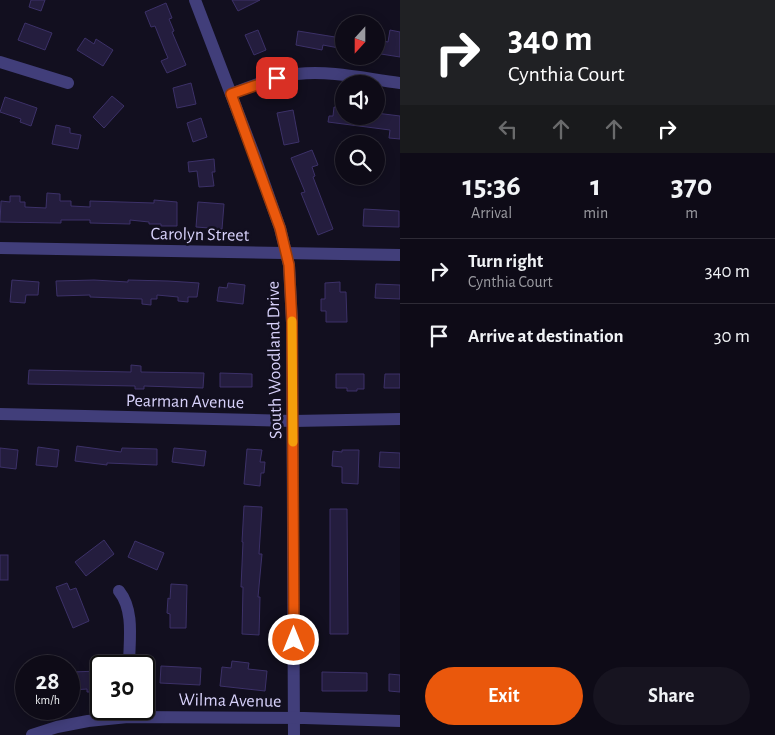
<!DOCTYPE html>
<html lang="en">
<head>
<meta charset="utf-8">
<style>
	:root { --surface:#0e0b17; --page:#171420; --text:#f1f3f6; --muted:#9b9ba1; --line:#2e2b36; --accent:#ea580c }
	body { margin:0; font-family:"Alegreya Sans",sans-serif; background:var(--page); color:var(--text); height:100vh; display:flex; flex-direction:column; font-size:19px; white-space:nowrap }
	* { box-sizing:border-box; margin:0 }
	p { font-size:16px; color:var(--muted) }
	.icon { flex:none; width:28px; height:28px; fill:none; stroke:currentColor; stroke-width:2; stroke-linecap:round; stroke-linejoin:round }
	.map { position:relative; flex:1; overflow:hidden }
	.side { display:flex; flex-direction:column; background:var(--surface); width:375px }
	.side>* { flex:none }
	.hud { background:#202124; color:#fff; overflow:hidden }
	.needle { width:32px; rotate:201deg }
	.controls { position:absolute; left:335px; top:15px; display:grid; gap:10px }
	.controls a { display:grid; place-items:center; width:50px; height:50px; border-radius:50%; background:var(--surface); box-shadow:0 2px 12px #0003,0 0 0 1px var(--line); font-size:25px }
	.speed { position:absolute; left:15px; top:655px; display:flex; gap:10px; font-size:25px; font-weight:700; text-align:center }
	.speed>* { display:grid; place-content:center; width:65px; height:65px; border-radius:50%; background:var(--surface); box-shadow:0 2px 12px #0003,0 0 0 1px var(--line); line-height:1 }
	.speed small { font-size:12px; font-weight:400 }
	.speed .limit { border:2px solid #111; border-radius:8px; background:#fff; color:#111 }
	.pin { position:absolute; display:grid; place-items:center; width:42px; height:42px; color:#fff; margin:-21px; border-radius:10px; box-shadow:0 2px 8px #0006 }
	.me { position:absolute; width:55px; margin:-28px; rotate:0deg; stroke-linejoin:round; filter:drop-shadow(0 0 4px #0008) }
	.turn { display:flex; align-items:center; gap:18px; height:105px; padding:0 25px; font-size:22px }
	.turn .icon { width:65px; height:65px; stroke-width:2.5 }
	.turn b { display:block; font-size:35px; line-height:42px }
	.lanes { display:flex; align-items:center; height:48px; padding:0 25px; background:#0003; justify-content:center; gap:25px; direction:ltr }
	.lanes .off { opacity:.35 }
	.eta { display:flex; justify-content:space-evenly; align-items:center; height:85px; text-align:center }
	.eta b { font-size:30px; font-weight:600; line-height:35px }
	.action { display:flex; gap:10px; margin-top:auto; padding:10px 25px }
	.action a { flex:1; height:58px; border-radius:30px; background:var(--accent); color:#fff; font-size:20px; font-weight:600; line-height:58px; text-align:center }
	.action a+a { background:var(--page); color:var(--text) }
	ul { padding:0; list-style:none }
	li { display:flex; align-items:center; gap:15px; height:65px; padding:0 25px; border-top:1px solid var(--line) }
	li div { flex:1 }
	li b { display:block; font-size:19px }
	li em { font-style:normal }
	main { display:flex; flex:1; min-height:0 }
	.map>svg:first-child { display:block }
	.building { fill:#241d3e; stroke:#3c3168 }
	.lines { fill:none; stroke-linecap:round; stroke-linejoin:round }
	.minor { stroke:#413e7a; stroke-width:12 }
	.route-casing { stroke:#983908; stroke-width:12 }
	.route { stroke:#ea580c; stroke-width:9 }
	.slow { stroke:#f59e0b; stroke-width:9 }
	.labels { text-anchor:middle; stroke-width:5; stroke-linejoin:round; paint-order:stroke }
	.street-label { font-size:18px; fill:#d7d1fa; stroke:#120f1f }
</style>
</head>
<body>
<main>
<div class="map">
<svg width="400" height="735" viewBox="0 0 400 735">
	<rect width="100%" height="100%" fill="#120f1f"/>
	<g class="building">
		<polygon points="31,0 45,0 41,11 29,7"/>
		<polygon points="232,0 260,0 238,11"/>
		<polygon points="166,3 172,18 169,19 174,31 172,32 186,65 167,73 161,61 168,58 165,51 155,26 151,27 145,12"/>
		<polygon points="25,23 52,33 45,50 18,40"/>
		<polygon points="258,30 266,50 254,55 245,35"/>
		<polygon points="390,30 400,32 400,57 381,54 383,41 388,42"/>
		<polygon points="298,31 335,37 336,33 344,34 344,49 323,45 322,50 296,45"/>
		<polygon points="85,38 94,44 96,39 113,50 103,66 77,50"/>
		<polygon points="191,83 196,104 177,108 173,88"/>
		<polygon points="112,96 124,106 104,128 93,117"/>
		<polygon points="5,97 37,108 31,126 20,122 21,119 0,112"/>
		<polygon points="334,107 344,109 344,116 376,116 376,113 400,116 400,139 389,138 390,130 328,122 329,116 333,116"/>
		<polygon points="293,110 299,142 284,145 277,113"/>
		<polygon points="201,118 207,137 193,142 187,123"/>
		<polygon points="56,125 70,128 70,133 81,135 78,149 52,144"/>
		<polygon points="312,150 318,165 312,167 315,176 313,177 333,229 318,235 301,193 305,192 291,158"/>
		<polygon points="214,159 215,172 212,172 214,186 199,187 197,171 189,172 188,162"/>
		<polygon points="47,193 60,194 60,201 71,201 71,206 90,207 90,201 154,203 154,200 177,202 177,226 161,226 161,224 149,224 149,222 130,220 130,224 90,223 90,220 61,220 61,223 0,222 1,201 10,202 10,196 20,196 20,202 25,202 25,207 46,208"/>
		<polygon points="198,202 224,204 222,229 196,227"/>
		<polygon points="364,209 399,211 399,227 363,226"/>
		<polygon points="12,280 39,282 38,295 26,295 25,303 10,302"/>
		<polygon points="94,280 128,282 128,280 168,281 199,283 197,297 188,297 188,302 178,301 178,297 157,295 157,299 151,299 151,305 142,304 142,299 90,297 90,295 57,296 56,281"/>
		<polygon points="340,282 340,292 346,292 347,322 326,322 326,311 321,311 321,299 325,299 325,283"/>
		<polygon points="228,283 245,285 243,304 217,301 219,287 227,288"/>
		<polygon points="376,284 400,285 400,299 375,298"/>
		<polygon points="131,365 141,366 141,372 204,373 203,388 144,386 144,389 135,389 135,386 28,384 29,370 131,372"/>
		<polygon points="220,373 252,374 252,387 220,387"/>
		<polygon points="336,374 364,374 364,389 357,389 357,391 347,391 347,388 336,388"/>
		<polygon points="385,374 400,374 400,388 384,388"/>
		<polygon points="77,446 121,452 122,448 157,449 157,465 107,463 107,465 75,461"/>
		<polygon points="38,447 59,450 57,467 36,465"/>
		<polygon points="0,448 18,450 16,469 0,467"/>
		<polygon points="174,448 206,451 204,466 172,462"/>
		<polygon points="247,449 262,450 260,462 265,462 264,473 261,473 260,486 244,484"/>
		<polygon points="342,450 359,450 358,484 342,483 342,467 332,466 333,451 342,452"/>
		<polygon points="380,452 400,453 400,468 379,467"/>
		<polygon points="244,506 262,507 259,554 262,554 258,597 260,597 259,635 242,634 243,587 241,587 243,542 242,542"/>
		<polygon points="330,509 347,509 348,634 330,634"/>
		<polygon points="104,540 114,554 86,576 75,562"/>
		<polygon points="135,541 164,553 157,570 128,557"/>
		<rect x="0" y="555" width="8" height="25"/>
		<polygon points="67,583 70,590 76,588 89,621 73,628 56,587"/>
		<polygon points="171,584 187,585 186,628 170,628 170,614 167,613 168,598 170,599"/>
		<polygon points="232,661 249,663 248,669 267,671 265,691 220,686 222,667 231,668"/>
		<polygon points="161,666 201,668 200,685 160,683"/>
		<polygon points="99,671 99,692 87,692 87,689 72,690 72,672"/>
		<polygon points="322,672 367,673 367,691 322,691"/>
		<polygon points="389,674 400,675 400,692 389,691"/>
	</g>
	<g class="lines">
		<g class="minor">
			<polyline points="195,0 255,157 280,228 289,265 292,323 294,735"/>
			<polyline points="0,62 68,83"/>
			<path d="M 231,94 C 252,86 274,77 297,74 C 331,70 367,79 400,83"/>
			<polyline points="0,248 400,255"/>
			<polyline points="0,414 293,421 400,419"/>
			<path d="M 119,591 C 135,611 129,642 129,666"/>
			<polyline points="32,735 57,727 88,721 128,717 304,718 400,721"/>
		</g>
	</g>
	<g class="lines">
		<defs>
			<polyline id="route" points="277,78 231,94 280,228 289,265 292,323 294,640"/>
		</defs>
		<use href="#route" class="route-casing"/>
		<use href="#route" class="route"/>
		<polyline class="slow" points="292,321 293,442"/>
	</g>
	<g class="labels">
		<g class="street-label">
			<text transform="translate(200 234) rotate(1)" y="6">Carolyn Street</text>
			<text transform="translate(274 360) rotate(-91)" y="6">South Woodland Drive</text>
			<text transform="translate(185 401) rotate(1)" y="6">Pearman Avenue</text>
			<text transform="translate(230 700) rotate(1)" y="6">Wilma Avenue</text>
		</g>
	</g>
</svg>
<div class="controls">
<a><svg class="needle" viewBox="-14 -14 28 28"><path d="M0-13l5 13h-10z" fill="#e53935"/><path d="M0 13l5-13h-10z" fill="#9b9ba1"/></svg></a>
<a><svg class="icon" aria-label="sound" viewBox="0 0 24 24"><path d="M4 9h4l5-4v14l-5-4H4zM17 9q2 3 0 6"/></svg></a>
<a><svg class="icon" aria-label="search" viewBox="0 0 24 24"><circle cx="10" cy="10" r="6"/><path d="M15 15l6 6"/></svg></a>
</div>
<div class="speed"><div>28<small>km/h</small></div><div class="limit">30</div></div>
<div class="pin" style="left:277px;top:78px;background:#d93025"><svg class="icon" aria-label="arrive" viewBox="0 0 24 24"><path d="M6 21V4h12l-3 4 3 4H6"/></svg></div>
<svg class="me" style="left:294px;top:640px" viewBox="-20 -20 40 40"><circle r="17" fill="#ea580c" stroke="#fff" stroke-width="3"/><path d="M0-11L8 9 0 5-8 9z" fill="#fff"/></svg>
</div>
<section class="side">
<div class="hud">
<div class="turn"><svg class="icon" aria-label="right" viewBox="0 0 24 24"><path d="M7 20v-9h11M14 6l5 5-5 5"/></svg><div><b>340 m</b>Cynthia Court</div></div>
<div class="lanes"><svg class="icon off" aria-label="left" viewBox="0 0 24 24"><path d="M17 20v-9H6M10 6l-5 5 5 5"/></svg><svg class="icon off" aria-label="ahead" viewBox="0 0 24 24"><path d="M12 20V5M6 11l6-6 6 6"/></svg><svg class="icon off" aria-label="ahead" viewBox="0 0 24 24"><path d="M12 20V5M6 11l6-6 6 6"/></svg><svg class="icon" aria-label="right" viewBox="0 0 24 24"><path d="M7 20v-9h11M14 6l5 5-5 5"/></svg></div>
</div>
<div class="eta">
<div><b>15:36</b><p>Arrival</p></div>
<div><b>1</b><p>min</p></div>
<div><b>370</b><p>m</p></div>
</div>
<ul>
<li><svg class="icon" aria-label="right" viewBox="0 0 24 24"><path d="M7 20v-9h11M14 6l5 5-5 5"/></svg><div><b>Turn right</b><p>Cynthia Court</p></div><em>340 m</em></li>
<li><svg class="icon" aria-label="arrive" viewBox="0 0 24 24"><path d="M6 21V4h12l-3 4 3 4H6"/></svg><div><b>Arrive at destination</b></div><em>30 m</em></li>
</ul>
<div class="action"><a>Exit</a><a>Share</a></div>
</section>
</main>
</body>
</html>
